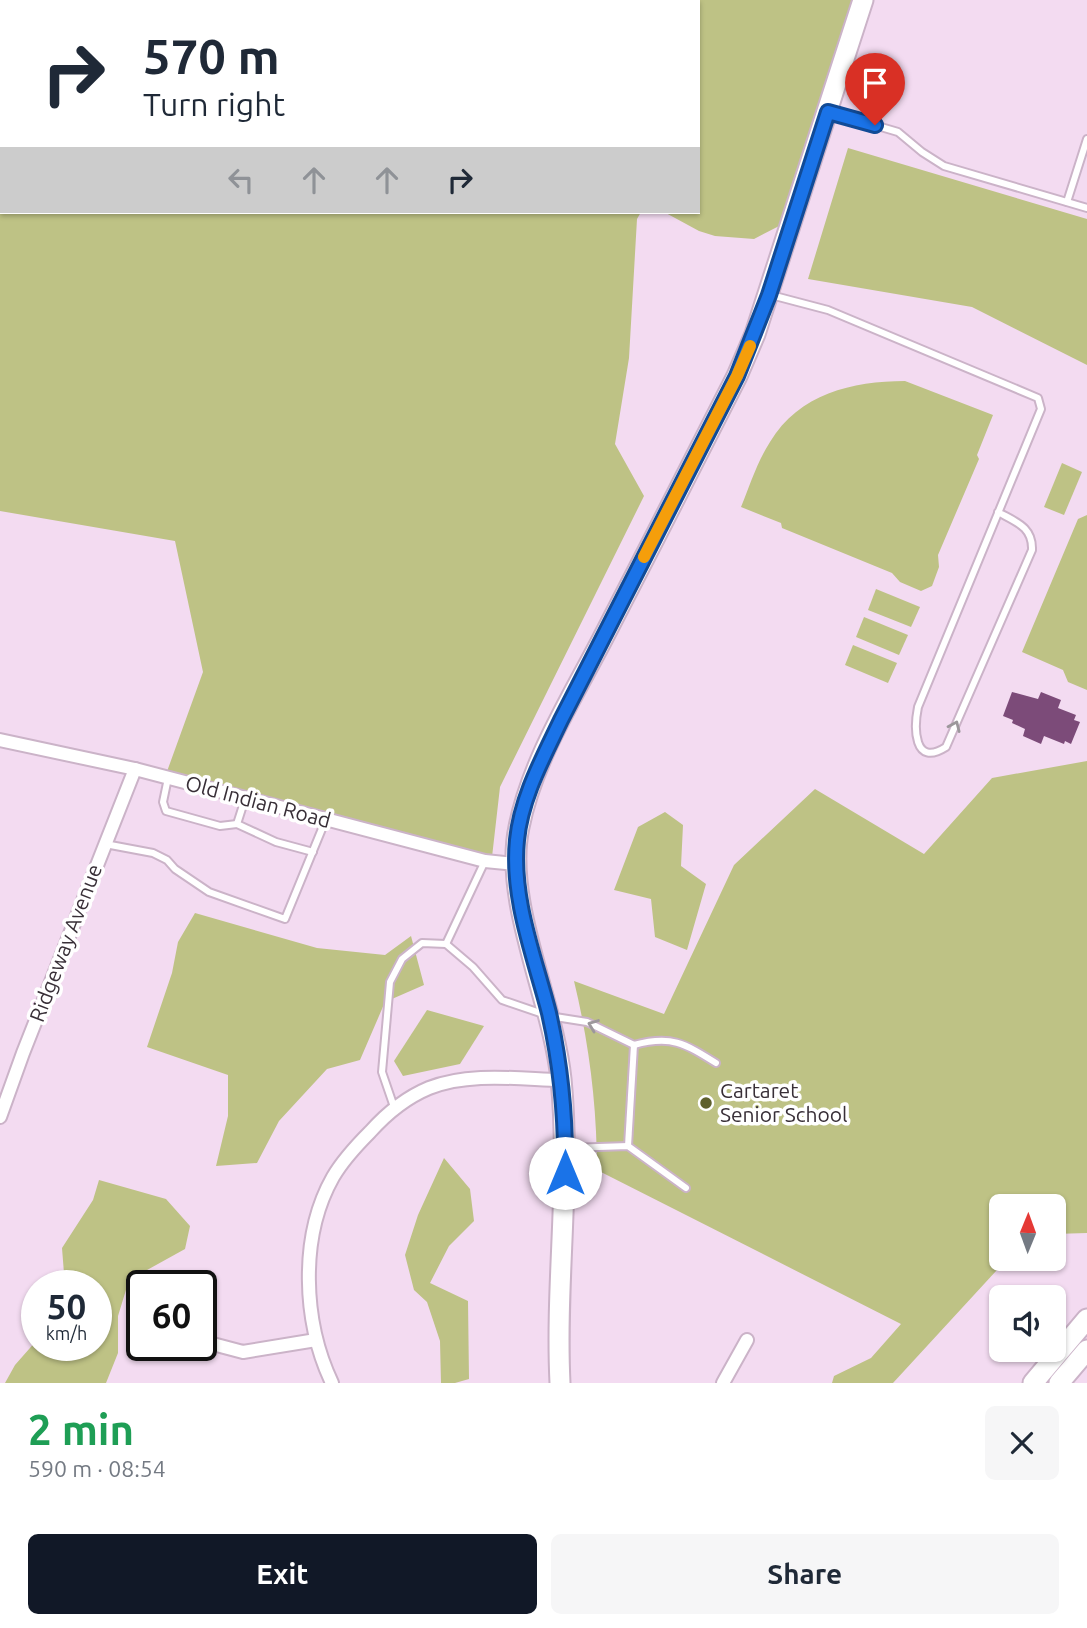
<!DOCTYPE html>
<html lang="en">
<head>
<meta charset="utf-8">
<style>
	:root { --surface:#fff; --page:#f6f6f7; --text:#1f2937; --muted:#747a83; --accent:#111827 }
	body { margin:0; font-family:Ubuntu,sans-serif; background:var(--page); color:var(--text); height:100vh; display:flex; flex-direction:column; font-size:26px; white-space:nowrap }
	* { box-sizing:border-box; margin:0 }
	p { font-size:23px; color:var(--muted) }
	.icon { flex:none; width:38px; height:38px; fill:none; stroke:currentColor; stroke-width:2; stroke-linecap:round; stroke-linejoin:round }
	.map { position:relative; height:1383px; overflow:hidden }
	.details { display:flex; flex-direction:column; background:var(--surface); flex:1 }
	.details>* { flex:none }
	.guide { position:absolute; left:0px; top:0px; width:700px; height:214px; box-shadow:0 2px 5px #0004; background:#fff; color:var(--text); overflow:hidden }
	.needle { width:46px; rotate:1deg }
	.buttons { position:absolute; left:989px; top:1194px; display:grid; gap:14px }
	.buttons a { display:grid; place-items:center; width:77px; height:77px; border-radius:10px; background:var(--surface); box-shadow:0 2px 5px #0004; font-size:35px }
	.speed { position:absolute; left:21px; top:1270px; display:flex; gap:14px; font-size:35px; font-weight:700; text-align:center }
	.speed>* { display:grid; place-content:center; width:91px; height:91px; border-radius:50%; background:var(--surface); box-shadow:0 2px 5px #0004; line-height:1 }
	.speed small { font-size:18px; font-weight:400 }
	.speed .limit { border:4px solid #111; border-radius:10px; background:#fff; color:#111 }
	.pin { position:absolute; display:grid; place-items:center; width:60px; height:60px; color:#fff; margin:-72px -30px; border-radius:50% 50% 50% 0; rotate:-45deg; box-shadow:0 0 7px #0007 }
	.pin .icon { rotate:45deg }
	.me { position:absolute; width:77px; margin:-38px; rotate:0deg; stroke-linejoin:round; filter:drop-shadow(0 0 5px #0008) }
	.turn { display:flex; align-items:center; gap:24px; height:147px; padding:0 28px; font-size:32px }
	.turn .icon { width:91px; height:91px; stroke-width:2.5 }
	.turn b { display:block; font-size:49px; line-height:60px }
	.lanes { display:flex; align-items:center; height:66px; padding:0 28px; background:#0003; justify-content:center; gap:35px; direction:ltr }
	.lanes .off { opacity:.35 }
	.round { display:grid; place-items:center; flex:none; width:74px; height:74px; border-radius:10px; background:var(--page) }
	.head { display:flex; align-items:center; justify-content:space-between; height:119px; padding:0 28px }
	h1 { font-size:42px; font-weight:700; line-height:52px; color:#1e9e55 }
	.primary-button { display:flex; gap:14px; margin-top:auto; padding:14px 28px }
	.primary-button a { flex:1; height:80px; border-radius:10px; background:var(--accent); color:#fff; font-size:28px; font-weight:700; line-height:80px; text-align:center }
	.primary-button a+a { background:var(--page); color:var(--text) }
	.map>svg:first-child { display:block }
	.green { fill:#bec285 }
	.building { fill:#7c4b79 }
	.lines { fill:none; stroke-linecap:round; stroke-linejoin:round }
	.service-casing { stroke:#cbb3c8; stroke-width:10 }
	.minor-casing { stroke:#cbb3c8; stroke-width:16 }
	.primary-casing { stroke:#cbb3c8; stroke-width:23 }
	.service { stroke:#fff; stroke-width:6 }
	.minor { stroke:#fff; stroke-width:12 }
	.primary { stroke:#fff; stroke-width:19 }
	.oneway { stroke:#9c979b }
	.route-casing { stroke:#114b97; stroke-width:18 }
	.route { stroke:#1a73e8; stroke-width:12 }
	.slow { stroke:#f59e0b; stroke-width:12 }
	.poi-dot { fill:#5e602d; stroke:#fff; stroke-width:2.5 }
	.labels { text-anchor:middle; stroke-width:7; stroke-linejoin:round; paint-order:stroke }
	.street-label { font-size:21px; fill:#382f37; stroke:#fff }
	.poi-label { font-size:21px; fill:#382f37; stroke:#fff; text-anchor:start }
</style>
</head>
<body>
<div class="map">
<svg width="1087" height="1383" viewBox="0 0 1087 1383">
	<rect width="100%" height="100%" fill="#f3dbf1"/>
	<g class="green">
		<polygon points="0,0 853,0 785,223 754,239 715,236 699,231 664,212 698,212 698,2 2,2 2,212 641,212 637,219 629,358 615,444 644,496 500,787 492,857 165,777 203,672 175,541 0,511"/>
		<polygon points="848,148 1087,219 1087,365 972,307 808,279"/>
		<path d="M 905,381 L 993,415 L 977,455 L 979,459 L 938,555 L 939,567 L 932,586 L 921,591 L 900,582 L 892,573 L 782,528 L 781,523 L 741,507 C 750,485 757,462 770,442 C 799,394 852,381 905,381 Z"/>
		<polygon points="1062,463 1082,472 1064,515 1044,507"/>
		<polygon points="1087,515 1087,690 1068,682 1063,670 1022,652 1078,519"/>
		<polygon points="876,589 920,607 911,627 868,610"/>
		<polygon points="864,617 908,635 899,655 856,637"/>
		<polygon points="853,645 897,663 888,683 845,665"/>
		<path d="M 1087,761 L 1087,1233 L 1054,1234 L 1054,1206 L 1001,1206 L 1001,1258 L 1008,1258 L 893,1383 L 832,1383 L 834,1376 L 871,1358 L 901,1324 L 597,1170 C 597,1106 589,1043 574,981 L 664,1014 L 734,865 L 815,789 L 924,854 L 992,778 Z"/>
		<polygon points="665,812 683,825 681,866 706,884 687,950 655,937 651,899 614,890 638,827"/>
		<polygon points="195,913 317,948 385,955 411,936 424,985 385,1002 360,1060 327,1069 279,1121 257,1163 216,1166 228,1116 228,1075 147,1047 172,973 178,942"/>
		<polygon points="427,1010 484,1026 460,1064 403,1076 394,1061"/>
		<polygon points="444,1158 470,1189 474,1221 449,1246 430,1283 468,1301 469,1379 455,1383 441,1383 440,1341 427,1302 414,1290 405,1255 418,1215"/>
		<polygon points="99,1180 166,1199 190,1226 185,1249 129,1280 118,1316 118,1353 106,1383 5,1383 15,1365 37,1340 37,1346 96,1346 96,1286 65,1286 62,1248 93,1200"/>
	</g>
	<polygon class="building" points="1012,692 1038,699 1041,692 1061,700 1058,708 1076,715 1074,720 1080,722 1071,744 1065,741 1064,744 1044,736 1041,744 1023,736 1025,729 1012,723 1013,720 1003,716"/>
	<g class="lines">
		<defs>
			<g id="service">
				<polyline points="830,112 898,132 922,152 944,166 1087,208"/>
				<polyline points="1067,202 1087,139"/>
				<path d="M 771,295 L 828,310 L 1038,398 L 1041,409 L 918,707 C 914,727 913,768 946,747 L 1032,550 C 1033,527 1016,522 998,512"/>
				<polyline points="168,778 163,802 166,811 220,826 237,824"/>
				<polyline points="245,799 237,824 276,842 313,852"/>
				<polyline points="105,844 153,853 167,860 175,869 209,892 285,919 326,819"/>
				<polyline points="446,944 485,861"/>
				<path d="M 394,1107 L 382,1072 L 390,982 L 402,959 L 422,943 L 446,944 L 473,967 L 502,1000 L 549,1016 L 587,1022 L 634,1045 C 671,1035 684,1043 716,1063"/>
				<polyline points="628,1146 634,1045"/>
				<polyline points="569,1148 628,1146 686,1188"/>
			</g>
			<g id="minor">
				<polyline points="0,740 135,769 485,861 515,864"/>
				<polyline points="0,1117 23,1053 135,769"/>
				<polyline points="209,1343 243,1352 316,1340"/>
				<path d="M 332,1383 C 303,1322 299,1237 333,1177 C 343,1160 356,1146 370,1132 C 387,1113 405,1098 429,1088 C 469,1072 519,1079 561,1080"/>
				<polyline points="723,1383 747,1340"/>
			</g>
			<g id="primary">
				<path d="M 560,1383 C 555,1282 571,1180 561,1079 C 553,1001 503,902 519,827 C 532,761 572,698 603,638 C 648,551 693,463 737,376 L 755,334 L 863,0"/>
				<polyline points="1033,1383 1087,1319"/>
				<polyline points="1059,1383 1087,1350"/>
			</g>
		</defs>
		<use href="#service" class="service-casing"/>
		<use href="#minor" class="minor-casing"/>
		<use href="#primary" class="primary-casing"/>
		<use href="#service" class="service"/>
		<use href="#minor" class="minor"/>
		<use href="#primary" class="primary"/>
	</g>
	<defs><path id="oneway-chevron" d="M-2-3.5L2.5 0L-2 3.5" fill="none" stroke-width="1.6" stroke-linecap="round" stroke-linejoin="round" transform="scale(1.75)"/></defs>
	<g class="oneway">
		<use href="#oneway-chevron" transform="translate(955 726) rotate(-66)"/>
		<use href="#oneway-chevron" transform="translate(593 1025) rotate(-159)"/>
	</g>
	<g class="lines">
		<defs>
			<path id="route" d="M 565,1173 C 566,1119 561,1066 549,1013 C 535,958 511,899 517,840 C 521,798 543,758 561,720 L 737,376 L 769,295 L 828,112 L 875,125"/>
		</defs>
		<use href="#route" class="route-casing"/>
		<use href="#route" class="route"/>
		<polyline class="slow" points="644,557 737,376 750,346"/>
	</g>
	<circle class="poi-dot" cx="706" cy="1103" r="7"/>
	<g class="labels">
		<g class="street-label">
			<text transform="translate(258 802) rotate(15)" y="7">Old Indian Road</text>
			<text transform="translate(66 943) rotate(-69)" y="7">Ridgeway Avenue</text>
		</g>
		<g class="poi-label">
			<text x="720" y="1098">Cartaret<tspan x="720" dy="24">Senior School</tspan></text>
		</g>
	</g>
</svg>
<div class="buttons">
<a><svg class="needle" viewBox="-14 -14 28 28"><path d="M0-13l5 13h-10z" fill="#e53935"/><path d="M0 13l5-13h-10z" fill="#747a83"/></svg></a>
<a><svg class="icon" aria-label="sound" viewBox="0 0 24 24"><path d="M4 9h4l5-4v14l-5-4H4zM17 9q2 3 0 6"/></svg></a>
</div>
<div class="speed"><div>50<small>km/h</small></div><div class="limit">60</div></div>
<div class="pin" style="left:875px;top:125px;background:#d93025"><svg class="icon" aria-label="arrive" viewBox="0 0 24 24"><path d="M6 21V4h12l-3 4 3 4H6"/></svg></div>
<svg class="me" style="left:565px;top:1173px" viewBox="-20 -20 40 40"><circle r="19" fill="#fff"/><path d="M0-13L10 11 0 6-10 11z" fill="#1a73e8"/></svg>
<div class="guide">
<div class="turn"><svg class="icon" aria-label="right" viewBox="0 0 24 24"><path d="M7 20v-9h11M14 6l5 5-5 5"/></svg><div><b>570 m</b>Turn right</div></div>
<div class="lanes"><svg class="icon off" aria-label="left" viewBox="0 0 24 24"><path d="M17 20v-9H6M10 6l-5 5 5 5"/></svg><svg class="icon off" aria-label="ahead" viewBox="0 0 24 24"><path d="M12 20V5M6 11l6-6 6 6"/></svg><svg class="icon off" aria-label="ahead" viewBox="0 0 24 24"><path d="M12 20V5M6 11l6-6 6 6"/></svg><svg class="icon" aria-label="right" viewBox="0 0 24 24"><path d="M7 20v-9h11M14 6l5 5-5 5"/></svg></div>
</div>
</div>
<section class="details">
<div class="head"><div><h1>2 min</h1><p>590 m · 08:54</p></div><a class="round"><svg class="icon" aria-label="close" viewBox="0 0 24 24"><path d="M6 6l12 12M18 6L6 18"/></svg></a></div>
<div class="primary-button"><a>Exit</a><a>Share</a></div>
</section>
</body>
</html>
